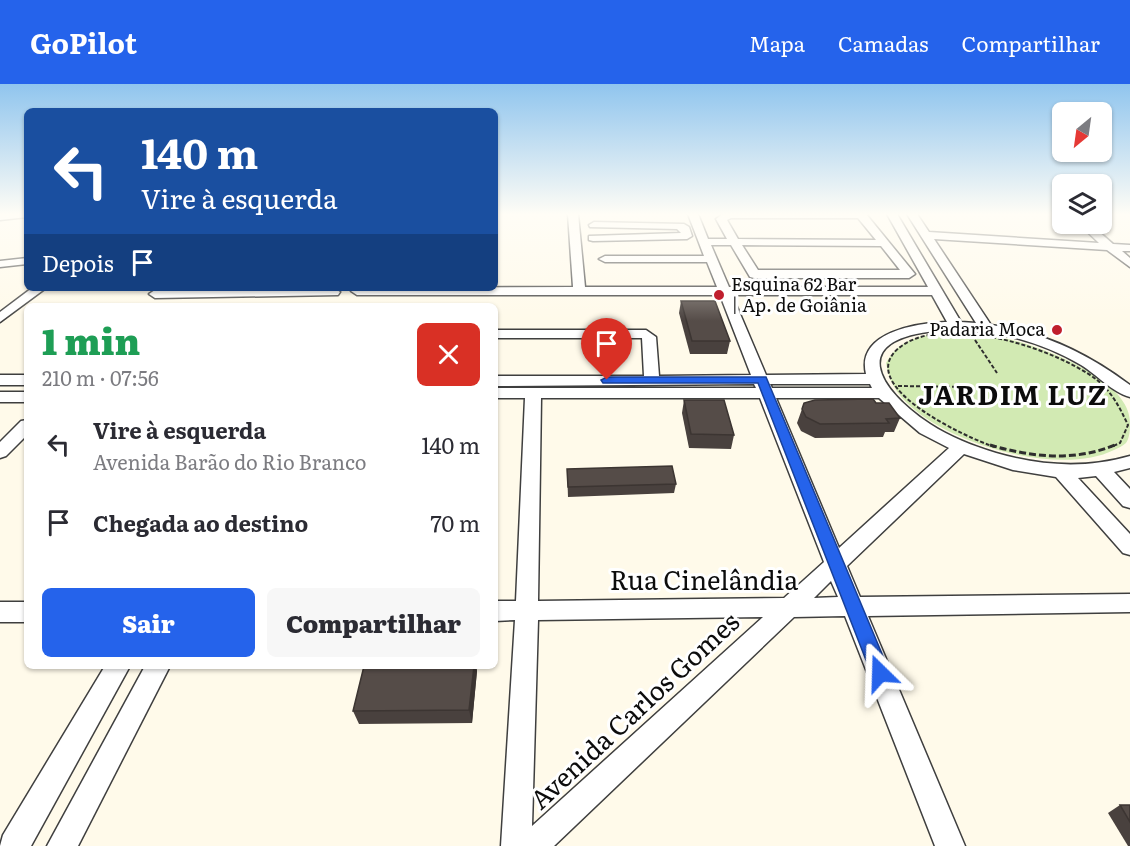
<!DOCTYPE html>
<html lang="pt">
<head>
<meta charset="utf-8">
<style>
	:root { --surface:#fff; --page:#f7f7f7; --text:#2b2b33; --muted:#7c7c81; --accent:#2563eb }
	body { margin:0; font-family:Literata,serif; background:var(--page); color:var(--text); height:100vh; display:flex; flex-direction:column; font-size:22px; white-space:nowrap }
	* { box-sizing:border-box; margin:0 }
	p { font-size:20px; color:var(--muted) }
	.icon { flex:none; width:33px; height:33px; fill:none; stroke:currentColor; stroke-width:2; stroke-linecap:round; stroke-linejoin:round }
	.map { position:relative; flex:1; overflow:hidden }
	.details { position:absolute; left:24px; top:219px; width:474px; height:366px; display:flex; flex-direction:column; background:var(--surface); border-radius:9px; box-shadow:0 2px 4px #0004 }
	.details>* { flex:none }
	.top-card { position:absolute; left:24px; top:24px; width:474px; height:183px; border-radius:9px; box-shadow:0 2px 4px #0004; background:#1a4fa0; color:#fff; overflow:hidden }
	.needle { width:39px; rotate:209deg }
	.controls { position:absolute; left:1052px; top:18px; display:grid; gap:12px }
	.controls a { display:grid; place-items:center; width:60px; height:60px; border-radius:9px; background:var(--surface); box-shadow:0 2px 4px #0004; font-size:30px }
	.pin { position:absolute; display:grid; place-items:center; width:51px; height:51px; color:#fff; margin:-62px -26px; border-radius:50% 50% 50% 0; rotate:-45deg; box-shadow:0 0 6px #0007 }
	.pin .icon { rotate:45deg }
	.me { position:absolute; width:66px; margin:-33px; rotate:338deg; stroke-linejoin:round; filter:drop-shadow(0 0 4px #0008) }
	.turn { display:flex; align-items:center; gap:21px; height:126px; padding:0 18px; font-size:27px }
	.turn .icon { width:78px; height:78px; stroke-width:2.5 }
	.turn b { display:block; font-size:42px; line-height:51px }
	.then { display:flex; align-items:center; height:57px; padding:0 18px; background:#0003; gap:12px; font-size:22px }
	.round { display:grid; place-items:center; flex:none; width:63px; height:63px; border-radius:9px; background:var(--page) }
	.head { display:flex; align-items:center; justify-content:space-between; height:102px; padding:0 18px }
	h1 { font-size:36px; font-weight:800; line-height:45px; color:#1e9e55 }
	.action { display:flex; gap:12px; margin-top:auto; padding:12px 18px }
	.action a { flex:1; height:69px; border-radius:9px; background:var(--accent); color:#fff; font-size:24px; font-weight:800; line-height:69px; text-align:center }
	.action a+a { background:var(--page); color:var(--text) }
	ul { padding:0; list-style:none }
	li { display:flex; align-items:center; gap:18px; height:78px; padding:0 18px }
	li div { flex:1 }
	li b { display:block; font-size:22px }
	li em { font-style:normal }
	header { display:flex; align-items:center; gap:36px; box-sizing:border-box; height:84px; padding:0 30px; background:var(--accent); color:#fff }
	header strong { font-size:28px }
	nav { display:flex; gap:33px; margin-inline-start:auto; font-size:21px }
	.map>svg:first-child { display:block }
	.green { fill:#d2eab3 }
	.lines { fill:none; stroke-linecap:round; stroke-linejoin:round }
	.minor-casing { stroke:#3f3f3f; stroke-width:3 }
	.path-far1 { stroke:#2e2e2e; stroke-width:2; stroke-dasharray:4 2; stroke-linecap:butt }
	.path { stroke:#2e2e2e; stroke-width:3; stroke-dasharray:7 3; stroke-linecap:butt }
	.minor { fill:#fff; fill-rule:evenodd }
	.wall { fill:#49413e }
	.shaded-wall { fill:#3c3532 }
	.building { fill:#554c48; stroke:#3c3532; stroke-width:1.5 }
	.route { fill:#2563eb; stroke:#184099; stroke-width:1.5 }
	.poi-dot { fill:#c01f2d; stroke:#fff; stroke-width:2 }
	.labels { text-anchor:middle; stroke-width:6; stroke-linejoin:round; paint-order:stroke }
	.far-poi-label { font-size:18px; fill:#0c0c0c; stroke:#fff; text-anchor:start }
	.near-street-label { font-size:26px; fill:#0c0c0c; stroke:#fff }
	.district-label { font-size:27px; font-weight:bold; letter-spacing:1.5px; fill:#0c0c0c; stroke:#fff }
</style>
</head>
<body>
<header>
<strong>GoPilot</strong>
<nav><a>Mapa</a><a>Camadas</a><a>Compartilhar</a></nav>
</header>
<div class="map">
<svg width="1130" height="762" viewBox="0 0 1130 762">
	<rect width="100%" height="100%" fill="#fffaea"/>
	<path class="green" d="M 940,249 C 963,249 986,250 1008,255 C 1043,263 1130,296 1130,338 C 1130,345 1130,353 1126,359 C 1123,362 1118,364 1114,366 C 1060,393 947,360 906,318 C 894,306 889,295 886,279 C 899,256 916,253 940,249 Z"/>
	<g class="lines">
		<defs>
			<g id="minor">
				<polygon points="0,130 27,130 27,133 0,136"/>
				<path d="M 568,130 L 578,130 L 585,203 L 717,203 L 707,178 L 605,178 L 599,175 L 605,172 L 704,172 L 688,130 L 698,130 L 708,155 L 727,155 L 716,135 L 723,130 L 866,130 L 915,190 L 909,194 L 754,194 L 750,193 L 731,161 L 711,161 L 729,203 L 928,203 L 887,130 L 897,130 L 961,238 L 976,239 L 907,130 L 917,130 L 929,148 L 1099,159 L 1079,140 L 1090,140 L 1113,160 L 1130,161 L 1130,167 L 1122,167 L 1130,174 L 1130,183 L 1107,166 L 934,155 L 991,241 C 1042,247 1090,271 1130,301 L 1130,313 C 1113,309 1096,290 1081,281 C 1039,256 985,242 937,247 C 848,255 876,304 930,340 C 950,353 973,362 996,369 C 1041,382 1085,385 1130,372 L 1130,384 L 1114,388 L 1130,405 L 1130,424 L 1123,422 L 1096,392 L 1078,394 L 1130,450 L 1130,471 L 1123,469 L 1056,393 L 1013,386 L 964,370 L 847,482 L 860,513 L 1130,510 L 1130,528 L 868,532 L 965,762 L 935,762 L 845,532 L 794,533 L 554,762 L 501,762 L 515,536 L 495,537 L 495,517 L 516,517 L 525,314 L 495,314 L 495,304 L 756,304 L 754,300 L 495,302 L 495,292 L 644,292 L 642,254 L 495,254 L 495,246 L 646,246 L 656,253 L 659,292 L 751,291 L 720,211 L 357,211 L 351,207 L 354,204 L 573,203 ZM 731,134 L 858,134 L 876,156 L 738,155 L 727,136 ZM 742,161 L 881,162 L 900,186 L 758,186 ZM 732,211 L 932,211 L 947,238 C 917,239 856,248 866,290 L 766,291 ZM 770,300 L 870,300 L 872,304 L 772,304 ZM 541,314 L 760,314 L 824,478 L 784,514 L 538,517 ZM 776,314 L 879,314 L 920,349 L 949,364 L 839,464 ZM 831,497 L 838,513 L 814,514 ZM 763,533 L 532,742 L 538,536 Z"/>
				<polygon points="594,138 684,140 689,143 692,152 687,155 593,157 589,156 589,152 681,149 677,145 590,143 589,141"/>
				<polygon points="27,174 27,180 0,183 0,177"/>
				<polygon points="32,204 46,204 0,238 0,228"/>
				<polygon points="334,204 340,208 338,211 155,214 149,210 155,206"/>
				<rect x="0" y="291" width="27" height="10"/>
				<rect x="0" y="308" width="27" height="10"/>
				<polygon points="27,336 27,351 6,372 0,374 0,358 21,337"/>
				<rect x="0" y="518" width="27" height="20"/>
				<polygon points="105,582 130,582 31,762 0,762 3,751"/>
				<polygon points="145,582 170,582 78,762 47,762"/>
			</g>
		</defs>
		<use href="#minor" class="minor-casing"/>
		<g class="path-far1">
			<polyline points="975,256 997,289"/>
			<polyline points="898,302 978,303"/>
			<path d="M 995,363 C 969,355 846,299 903,261 C 949,230 1057,265 1097,296 C 1112,308 1120,324 1128,341 L 1120,359 L 1111,363"/>
		</g>
		<path class="path" d="M 990,361 C 1031,373 1074,378 1115,361"/>
		<use href="#minor" class="minor"/>
	</g>
	<g class="wall">
		<polygon points="681,217 730,257 727,270 690,270 679,229"/>
		<polygon points="684,316 734,351 731,365 689,364 682,329"/>
		<polygon points="876,319 900,334 894,348 885,348 883,353 815,354 801,347 797,339 802,325"/>
		<polygon points="567,385 676,400 674,409 568,413"/>
		<polygon points="364,582 476,582 477,587 472,639 359,640 353,627"/>
		<polygon points="1120,721 1130,721 1130,762 1128,762 1108,729"/>
	</g>
	<g class="shaded-wall">
		<polygon points="496,359 497,373 495,390 495,366"/>
		<polygon points="474,582 476,582 477,587 472,639 469,626"/>
	</g>
	<g class="building">
		<polygon points="681,217 715,217 730,257 692,257"/>
		<polygon points="873,315 876,319 889,319 900,334 886,335 889,339 820,340 806,333 802,325 804,319 815,316"/>
		<polygon points="684,316 724,316 734,351 691,350"/>
		<polygon points="672,382 676,400 568,403 567,385"/>
		<polygon points="364,582 474,582 469,626 353,627"/>
		<polygon points="1120,721 1130,721 1130,738"/>
	</g>
	<linearGradient id="sky" x2="0" y2="1"><stop stop-color="#90c5ee"/><stop offset="0.55" stop-color="#fffdf6"/><stop offset="1" stop-color="#fffdf6" stop-opacity="0"/></linearGradient>
	<rect width="1130" height="237" fill="url(#sky)"/>
	<polygon class="route" points="607,293 766,293 890,589 887,595 880,598 874,595 871,589 758,299 603,299 601,296"/>
	<g class="poi-dot">
		<circle cx="719" cy="211" r="6"/>
		<circle cx="1057" cy="246" r="6"/>
	</g>
	<g class="labels">
		<g class="far-poi-label">
			<text x="731" y="207">Esquina 62 Bar<tspan x="731" dy="21">| Ap. de Goiânia</tspan></text>
			<text x="1045" y="252" text-anchor="end">Padaria Moca</text>
		</g>
		<g class="near-street-label">
			<text x="704" y="506">Rua Cinelândia</text>
			<text transform="translate(635 627) rotate(-43)" y="9">Avenida Carlos Gomes</text>
		</g>
		<g class="district-label">
			<text x="1013" y="321">JARDIM LUZ</text>
		</g>
	</g>
</svg>
<div class="controls">
<a><svg class="needle" viewBox="-14 -14 28 28"><path d="M0-13l5 13h-10z" fill="#e53935"/><path d="M0 13l5-13h-10z" fill="#7c7c81"/></svg></a>
<a><svg class="icon" aria-label="layers" viewBox="0 0 24 24"><path d="M12 4l9 5-9 5-9-5zM3 14l9 5 9-5"/></svg></a>
</div>
<div class="pin" style="left:607px;top:296px;background:#d93025"><svg class="icon" aria-label="arrive" viewBox="0 0 24 24"><path d="M6 21V4h12l-3 4 3 4H6"/></svg></div>
<svg class="me" style="left:880px;top:589px" viewBox="-20 -20 40 40"><path d="M0-17L14 15 0 8-14 15z" fill="#2563eb" stroke="#fff" stroke-width="4"/></svg>
<div class="top-card">
<div class="turn"><svg class="icon" aria-label="left" viewBox="0 0 24 24"><path d="M17 20v-9H6M10 6l-5 5 5 5"/></svg><div><b>140 m</b>Vire à esquerda</div></div>
<div class="then">Depois<svg class="icon" aria-label="arrive" viewBox="0 0 24 24"><path d="M6 21V4h12l-3 4 3 4H6"/></svg></div>
</div>
<section class="details">
<div class="head"><div><h1>1 min</h1><p>210 m · 07:56</p></div><a class="round" style="background:#d93025;color:#fff"><svg class="icon" aria-label="close" viewBox="0 0 24 24"><path d="M6 6l12 12M18 6L6 18"/></svg></a></div>
<ul>
<li><svg class="icon" aria-label="left" viewBox="0 0 24 24"><path d="M17 20v-9H6M10 6l-5 5 5 5"/></svg><div><b>Vire à esquerda</b><p>Avenida Barão do Rio Branco</p></div><em>140 m</em></li>
<li><svg class="icon" aria-label="arrive" viewBox="0 0 24 24"><path d="M6 21V4h12l-3 4 3 4H6"/></svg><div><b>Chegada ao destino</b></div><em>70 m</em></li>
</ul>
<div class="action"><a>Sair</a><a>Compartilhar</a></div>
</section>
</div>
</body>
</html>
